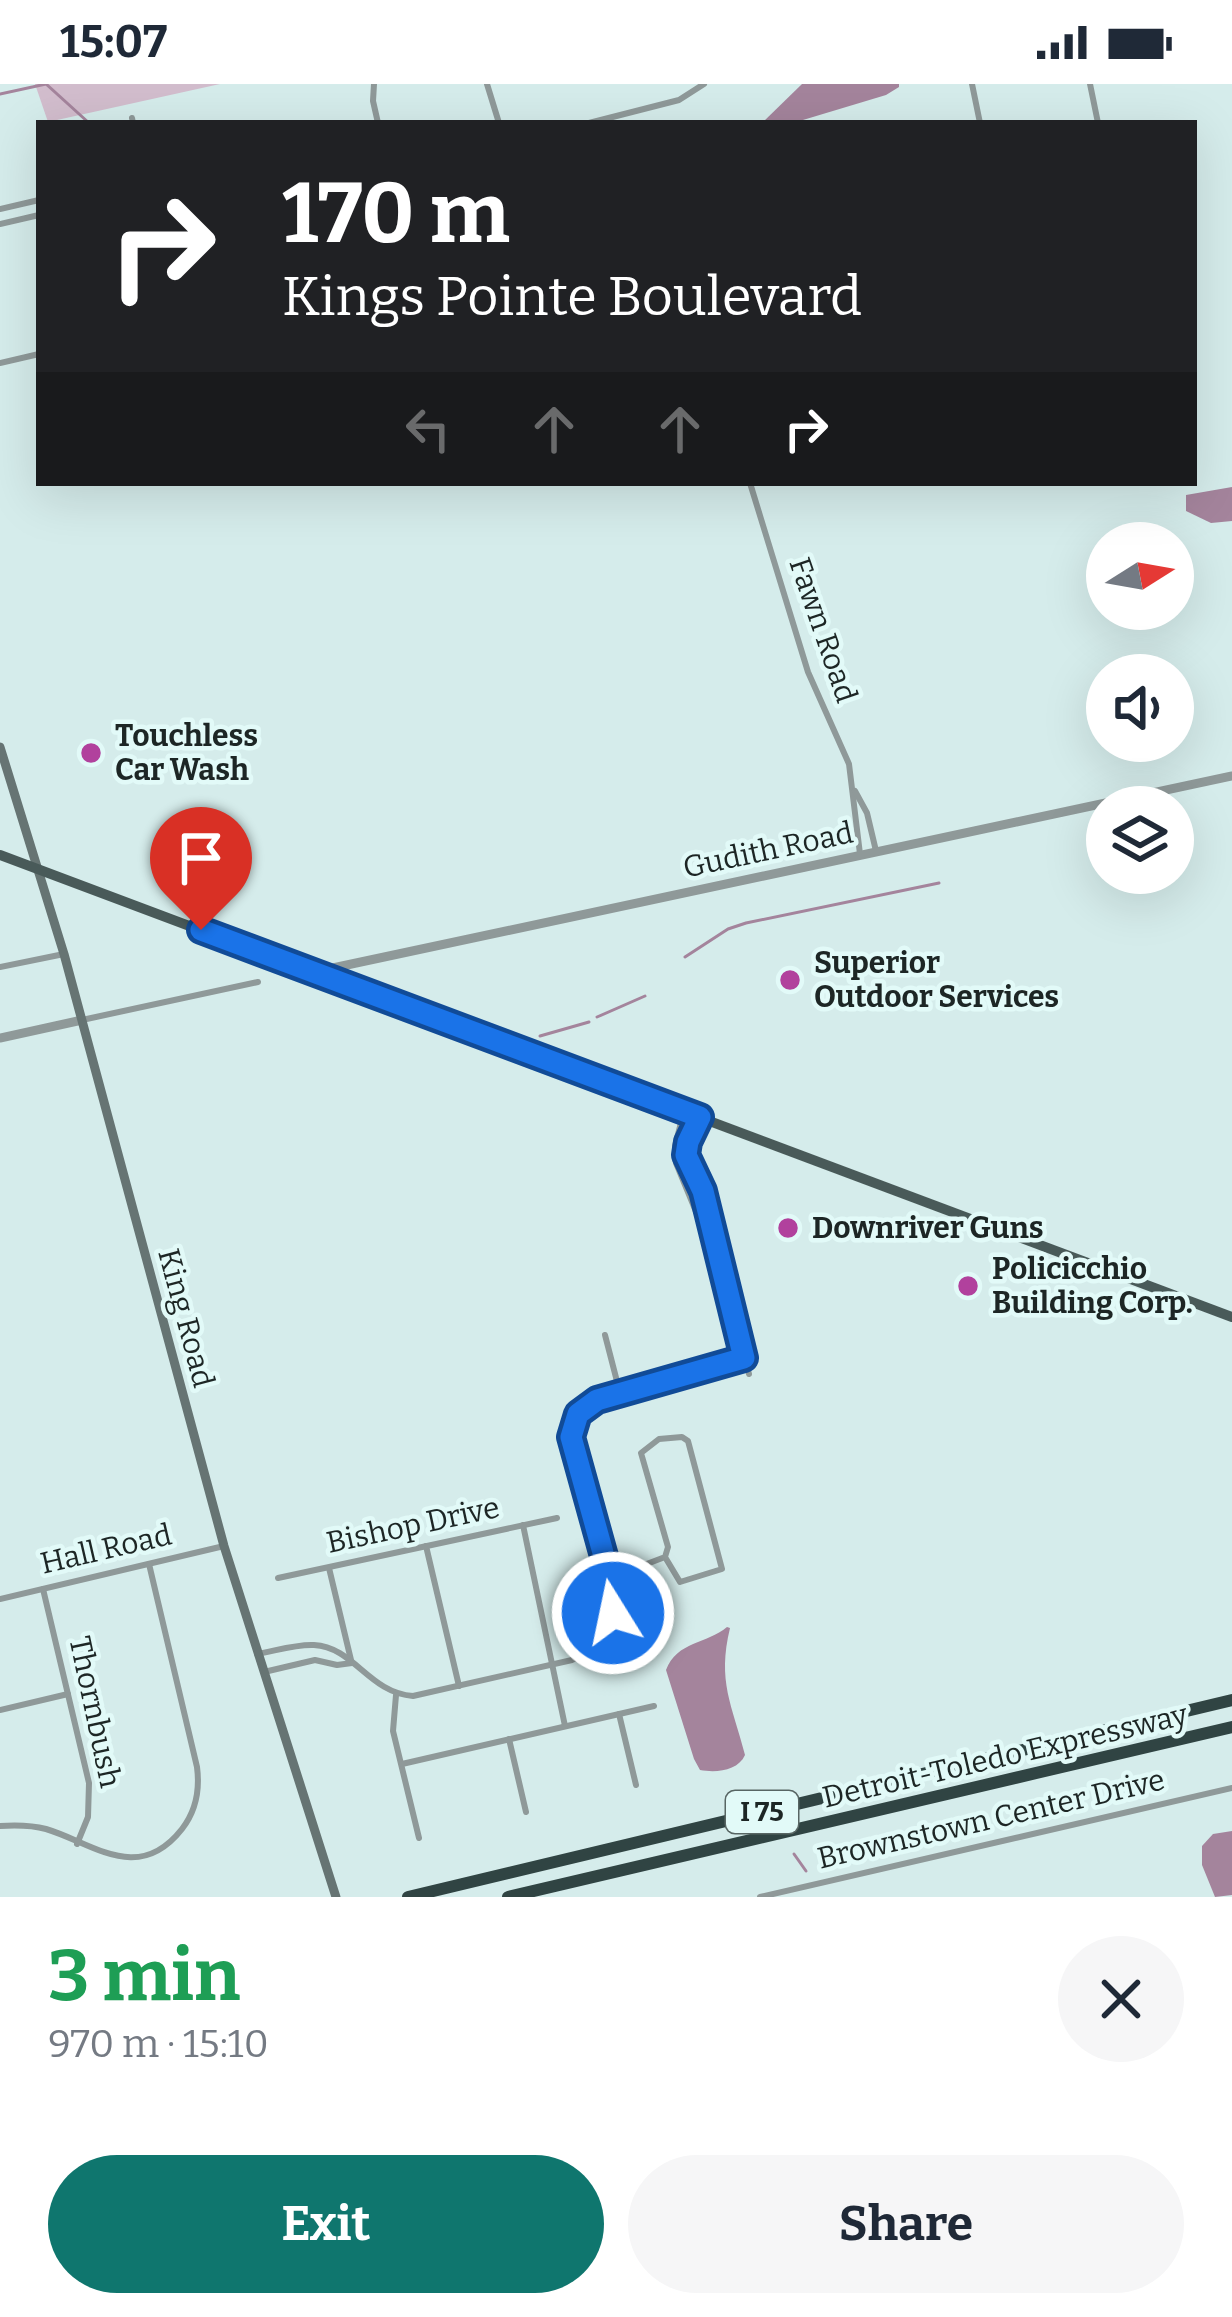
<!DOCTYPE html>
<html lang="en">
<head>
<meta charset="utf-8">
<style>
	:root { --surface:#fff; --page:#f6f6f7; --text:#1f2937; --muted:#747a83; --accent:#0f766e }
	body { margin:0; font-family:Bitter,serif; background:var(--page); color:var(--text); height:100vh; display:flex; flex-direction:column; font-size:45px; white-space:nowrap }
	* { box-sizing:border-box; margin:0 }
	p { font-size:39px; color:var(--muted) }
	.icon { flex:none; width:66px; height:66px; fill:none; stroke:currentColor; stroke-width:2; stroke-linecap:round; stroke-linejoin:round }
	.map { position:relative; height:1813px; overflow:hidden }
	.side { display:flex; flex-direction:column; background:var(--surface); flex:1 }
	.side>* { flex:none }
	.top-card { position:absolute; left:36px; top:36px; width:1161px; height:366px; border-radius:0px; box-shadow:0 12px 48px #0002; background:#202124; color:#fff; overflow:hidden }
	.needle { width:78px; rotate:79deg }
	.controls { position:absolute; left:1086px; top:438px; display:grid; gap:24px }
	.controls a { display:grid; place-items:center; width:108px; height:108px; border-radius:50%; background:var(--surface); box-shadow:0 12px 48px #0002; font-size:60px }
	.pin { position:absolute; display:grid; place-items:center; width:102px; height:102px; color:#fff; margin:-123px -51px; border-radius:50% 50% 50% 0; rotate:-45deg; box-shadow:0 0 12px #0007 }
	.pin .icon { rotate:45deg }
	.me { position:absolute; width:132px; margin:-66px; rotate:350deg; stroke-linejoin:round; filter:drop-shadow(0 0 9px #0008) }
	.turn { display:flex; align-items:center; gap:42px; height:252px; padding:0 48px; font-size:54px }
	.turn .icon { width:156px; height:156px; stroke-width:2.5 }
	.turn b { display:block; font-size:84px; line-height:102px }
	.lanes { display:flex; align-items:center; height:114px; padding:0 48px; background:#0003; justify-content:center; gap:60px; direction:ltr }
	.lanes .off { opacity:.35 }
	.round { display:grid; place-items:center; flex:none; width:126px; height:126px; border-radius:63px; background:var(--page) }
	.overview { display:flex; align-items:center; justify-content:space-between; height:204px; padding:0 48px }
	h1 { font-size:72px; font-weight:700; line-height:90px; color:#1e9e55 }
	.primary-button { display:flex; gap:24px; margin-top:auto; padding:24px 48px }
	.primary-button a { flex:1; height:138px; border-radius:72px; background:var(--accent); color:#fff; font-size:48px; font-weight:700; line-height:138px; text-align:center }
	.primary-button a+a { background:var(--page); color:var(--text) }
	.status { display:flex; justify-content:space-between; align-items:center; height:84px; padding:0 60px; background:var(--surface); direction:ltr }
	.status svg { height:33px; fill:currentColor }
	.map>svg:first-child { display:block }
	.green { fill:#d2bdcd }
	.water { fill:#a4849c }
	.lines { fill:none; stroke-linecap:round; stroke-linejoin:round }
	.stream { stroke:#a4849c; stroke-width:3 }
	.minor { stroke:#8f9999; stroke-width:6 }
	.tertiary { stroke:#8f9999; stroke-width:9 }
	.secondary { stroke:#667473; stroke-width:9 }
	.primary { stroke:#495a59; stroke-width:10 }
	.motorway { stroke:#304443; stroke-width:12 }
	.route-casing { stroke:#114b97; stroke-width:30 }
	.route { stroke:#1a73e8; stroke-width:21 }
	.poi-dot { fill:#b1419d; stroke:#e2faf8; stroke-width:4.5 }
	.labels { text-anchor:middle; stroke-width:9; stroke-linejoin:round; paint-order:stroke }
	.shield { fill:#e2faf8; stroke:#586664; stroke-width:3 }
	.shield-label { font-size:27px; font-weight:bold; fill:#1d2625 }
	.street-label { font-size:30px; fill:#1d2625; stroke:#e2faf8 }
	.poi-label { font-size:30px; font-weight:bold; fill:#1d2625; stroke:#e2faf8; text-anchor:start }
</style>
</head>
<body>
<div class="status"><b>15:07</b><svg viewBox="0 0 49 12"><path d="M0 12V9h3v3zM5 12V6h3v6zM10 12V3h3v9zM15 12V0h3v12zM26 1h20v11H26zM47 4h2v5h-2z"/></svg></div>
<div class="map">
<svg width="1232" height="1813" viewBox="0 0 1232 1813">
	<rect width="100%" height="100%" fill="#d5eceb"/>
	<polygon class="green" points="35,0 220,0 48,38"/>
	<g class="water">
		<polygon points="802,0 899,0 899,3 886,11 793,39 762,39"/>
		<polygon points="1232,403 1232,437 1211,439 1186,427 1186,411"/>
		<path d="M 727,1543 L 730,1544 C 717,1598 732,1620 745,1671 C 738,1687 716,1689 700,1686 L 694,1675 L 666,1586 C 677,1557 707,1560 727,1543 Z"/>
		<polygon points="1232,1747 1232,1811 1215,1813 1202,1781 1202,1762 1213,1750"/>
	</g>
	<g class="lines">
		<g class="stream">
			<polyline points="0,10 46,0 89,39"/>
			<polyline points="685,873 728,845 746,839 939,799"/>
			<polyline points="597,933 645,912"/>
			<polyline points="540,952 589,938"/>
			<polyline points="794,1770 806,1787"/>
		</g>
		<g class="minor">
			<polyline points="374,0 373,17 378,39"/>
			<polyline points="487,0 499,39"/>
			<polyline points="972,0 980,39"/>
			<polyline points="1090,0 1098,39"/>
			<polyline points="132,34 133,39"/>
			<polyline points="589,39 679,16 704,0"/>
			<polyline points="0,125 39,116"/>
			<polyline points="0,140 39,131"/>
			<polyline points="0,279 39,270"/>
			<polyline points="750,399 808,588 849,680 860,770"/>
			<polyline points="855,707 867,729 876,767"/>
			<polyline points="0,883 64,870"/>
			<polyline points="82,936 258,898"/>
			<polyline points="684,1027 675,1062 676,1079 716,1176"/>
			<polyline points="699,1036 687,1058 686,1071 703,1107 749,1290"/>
			<polyline points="605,1251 620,1309"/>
			<polyline points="523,1441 565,1642"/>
			<polyline points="426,1462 459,1602"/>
			<polyline points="329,1484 351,1576"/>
			<polyline points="278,1494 557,1434"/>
			<polyline points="610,1494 665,1473 668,1463 641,1369 659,1355 682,1353 688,1357 722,1485 680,1498 665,1473"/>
			<polyline points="43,1505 89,1699 88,1733 77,1760"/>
			<polyline points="0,1515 224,1462"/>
			<path d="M 257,1570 C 275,1567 296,1560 314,1561 C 354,1563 369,1609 413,1612 L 572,1576 C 600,1565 613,1549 613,1519 L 571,1353 L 578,1329 L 597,1315 L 744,1274"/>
			<polyline points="264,1588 315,1576 337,1581 352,1579"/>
			<polyline points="396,1611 393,1647 419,1754"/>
			<polyline points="0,1626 68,1610"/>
			<polyline points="619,1630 636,1701"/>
			<polyline points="509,1655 526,1728"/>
			<polyline points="402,1680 654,1622"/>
			<path d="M 0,1742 C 16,1741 31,1741 46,1745 C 93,1759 138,1801 182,1745 C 196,1727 200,1706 197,1683 L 149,1480"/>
			<polyline points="760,1813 1232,1704"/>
		</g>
		<g class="tertiary">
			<polyline points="314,888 1232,692"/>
			<polyline points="0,954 82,936"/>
		</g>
		<polyline class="secondary" points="0,663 64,870 224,1462 336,1813"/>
		<polyline class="primary" points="0,771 1232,1233"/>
		<g class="motorway">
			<polyline points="408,1813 1232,1616"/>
			<polyline points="508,1813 1232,1643"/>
		</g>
	</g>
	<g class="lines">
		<defs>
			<polyline id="route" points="201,846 700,1033 688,1058 686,1071 703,1107 744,1274 597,1316 578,1330 571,1353 610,1494 613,1529"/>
		</defs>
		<use href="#route" class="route-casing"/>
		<use href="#route" class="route"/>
	</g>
	<g class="poi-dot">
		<circle cx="91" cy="669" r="12"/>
		<circle cx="790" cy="896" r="12"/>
		<circle cx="788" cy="1144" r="12"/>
		<circle cx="968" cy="1202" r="12"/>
	</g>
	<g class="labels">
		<rect class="shield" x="726" y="1707" width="72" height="42" rx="9"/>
		<g class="shield-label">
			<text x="762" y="1737">I 75</text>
		</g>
		<g class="street-label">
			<text transform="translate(823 546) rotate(71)" y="10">Fawn Road</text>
			<text transform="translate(768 766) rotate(-12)" y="10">Gudith Road</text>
			<text transform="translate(186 1234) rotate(75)" y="10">King Road</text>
			<text transform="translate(413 1441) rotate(-12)" y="10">Bishop Drive</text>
			<text transform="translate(106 1465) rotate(-13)" y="10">Hall Road</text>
			<text transform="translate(95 1628) rotate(78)" y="10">Thornbush</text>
			<text transform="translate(1005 1672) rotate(-13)" y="10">Detroit-Toledo Expressway</text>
			<text transform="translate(991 1735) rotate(-13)" y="10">Brownstown Center Drive</text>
		</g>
		<g class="poi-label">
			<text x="115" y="662">Touchless<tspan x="115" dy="34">Car Wash</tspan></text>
			<text x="814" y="889">Superior<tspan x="814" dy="34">Outdoor Services</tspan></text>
			<text x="812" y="1154">Downriver Guns</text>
			<text x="992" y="1195">Policicchio<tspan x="992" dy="34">Building Corp.</tspan></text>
		</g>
	</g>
</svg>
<div class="controls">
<a><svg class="needle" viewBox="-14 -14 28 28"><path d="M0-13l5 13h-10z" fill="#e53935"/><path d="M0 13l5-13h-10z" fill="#747a83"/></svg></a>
<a><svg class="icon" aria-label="sound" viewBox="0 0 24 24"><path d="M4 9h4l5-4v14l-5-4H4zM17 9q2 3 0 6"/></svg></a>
<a><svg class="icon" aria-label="layers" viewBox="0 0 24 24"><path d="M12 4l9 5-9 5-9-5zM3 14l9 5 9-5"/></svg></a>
</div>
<div class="pin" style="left:201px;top:846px;background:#d93025"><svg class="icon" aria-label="arrive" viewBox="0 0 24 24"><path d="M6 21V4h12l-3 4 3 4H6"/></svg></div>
<svg class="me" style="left:613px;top:1529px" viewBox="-20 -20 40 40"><circle r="17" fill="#1a73e8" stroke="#fff" stroke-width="3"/><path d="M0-11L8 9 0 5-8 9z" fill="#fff"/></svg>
<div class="top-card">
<div class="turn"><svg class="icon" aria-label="right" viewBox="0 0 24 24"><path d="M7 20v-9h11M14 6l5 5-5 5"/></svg><div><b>170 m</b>Kings Pointe Boulevard</div></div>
<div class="lanes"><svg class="icon off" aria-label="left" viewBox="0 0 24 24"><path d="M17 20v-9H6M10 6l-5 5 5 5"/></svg><svg class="icon off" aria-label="ahead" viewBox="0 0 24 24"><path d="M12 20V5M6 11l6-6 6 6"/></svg><svg class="icon off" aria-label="ahead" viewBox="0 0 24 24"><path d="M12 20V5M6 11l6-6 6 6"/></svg><svg class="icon" aria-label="right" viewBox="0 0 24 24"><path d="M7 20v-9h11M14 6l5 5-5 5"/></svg></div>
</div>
</div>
<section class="side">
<div class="overview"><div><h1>3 min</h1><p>970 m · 15:10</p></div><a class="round"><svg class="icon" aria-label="close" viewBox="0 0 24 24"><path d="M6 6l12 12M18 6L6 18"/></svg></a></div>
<div class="primary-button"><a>Exit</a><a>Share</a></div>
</section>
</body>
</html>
